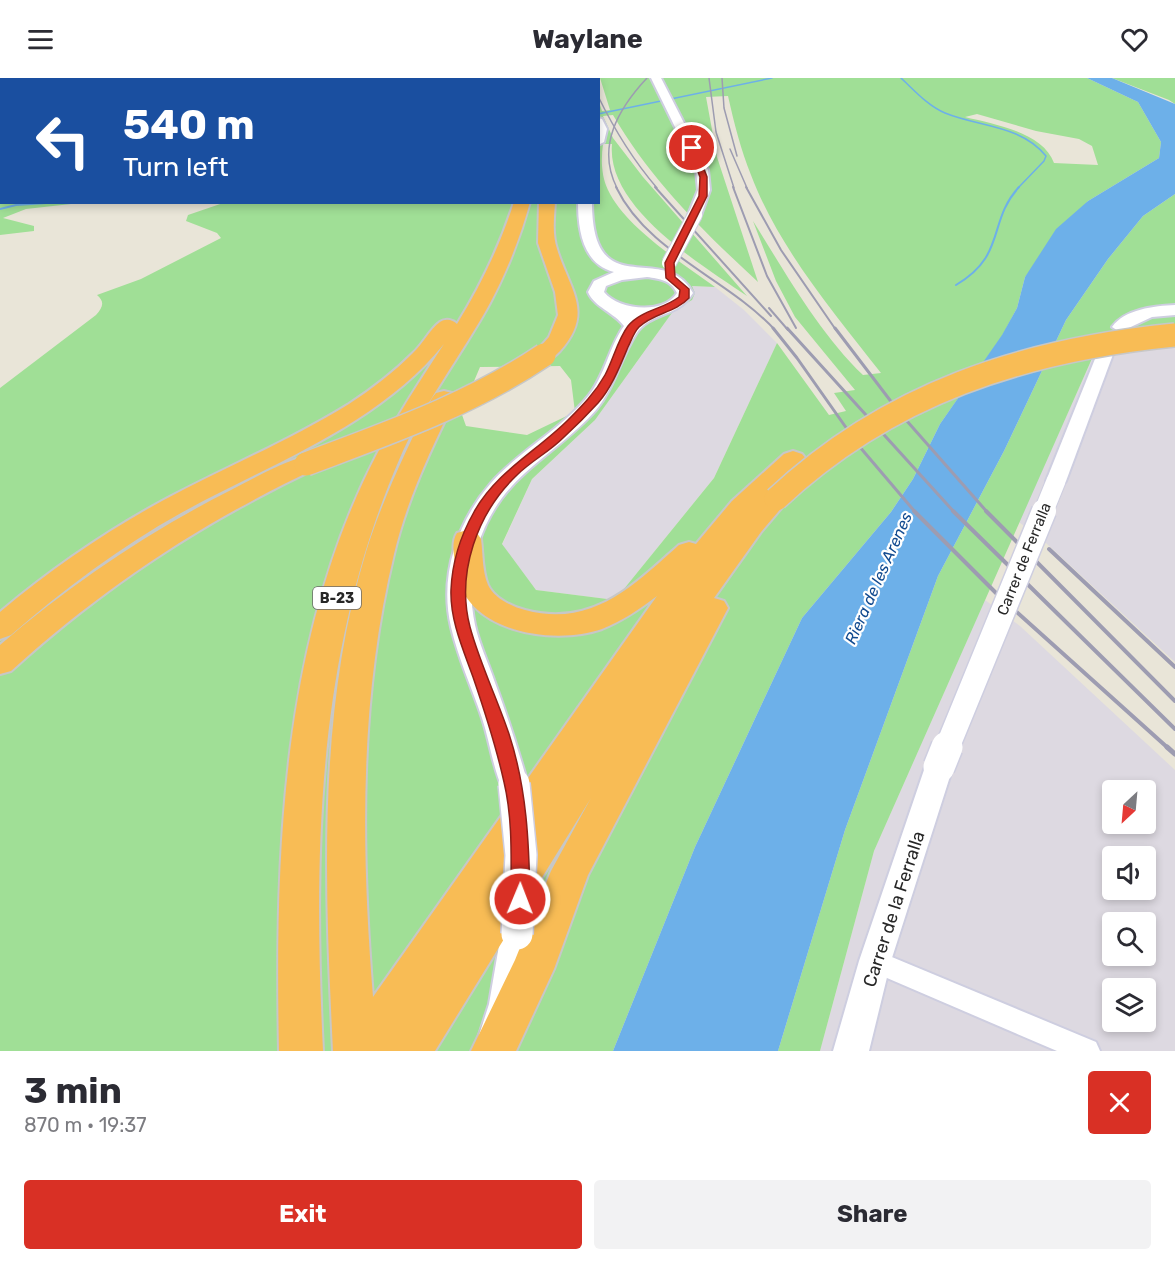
<!DOCTYPE html>
<html lang="en">
<head>
<meta charset="utf-8">
<style>
	:root { --surface:#fff; --page:#f2f2f3; --text:#2b2b33; --muted:#7c7c81; --accent:#d93025 }
	body { margin:0; font-family:Rubik,sans-serif; background:var(--page); color:var(--text); height:100vh; display:flex; flex-direction:column; font-size:22px; white-space:nowrap }
	* { box-sizing:border-box; margin:0 }
	p { font-size:20px; color:var(--muted) }
	.icon { flex:none; width:33px; height:33px; fill:none; stroke:currentColor; stroke-width:2; stroke-linecap:round; stroke-linejoin:round }
	.map { position:relative; height:973px; overflow:hidden }
	.drawer { display:flex; flex-direction:column; background:var(--surface); flex:1 }
	.drawer>* { flex:none }
	.guide { position:absolute; left:0px; top:0px; width:600px; height:126px; box-shadow:0 3px 9px #0003; background:#1a4fa0; color:#fff; overflow:hidden }
	.needle { width:39px; rotate:206deg }
	.fabs { position:absolute; left:1102px; top:702px; display:grid; gap:12px }
	.fabs a { display:grid; place-items:center; width:54px; height:54px; border-radius:6px; background:var(--surface); box-shadow:0 3px 9px #0003; font-size:30px }
	.pin { position:absolute; display:grid; place-items:center; width:51px; height:51px; color:#fff; margin:-26px; border:3px solid #fff; border-radius:50%; box-shadow:0 2px 6px #0007 }
	.me { position:absolute; width:66px; margin:-33px; rotate:1deg; stroke-linejoin:round; filter:drop-shadow(0 0 4px #0008) }
	.turn { display:flex; align-items:center; gap:21px; height:126px; padding:0 24px; font-size:27px }
	.turn .icon { width:78px; height:78px; stroke-width:2.5 }
	.turn b { display:block; font-size:42px; line-height:51px }
	.round { display:grid; place-items:center; flex:none; width:63px; height:63px; border-radius:6px; background:var(--page) }
	.summary { display:flex; align-items:center; justify-content:space-between; height:102px; padding:0 24px }
	h1 { font-size:36px; font-weight:700; line-height:45px }
	.primary-button { display:flex; gap:12px; margin-top:auto; padding:12px 24px }
	.primary-button a { flex:1; height:69px; border-radius:6px; background:var(--accent); color:#fff; font-size:24px; font-weight:700; line-height:69px; text-align:center }
	.primary-button a+a { background:var(--page); color:var(--text) }
	header { display:flex; justify-content:space-between; align-items:center; height:78px; padding:0 24px; background:var(--surface); font-size:27px; font-weight:700 }
	.map>svg:first-child { display:block }
	.industrial { fill:#ddd9e1; fill-rule:evenodd }
	.green { fill:#a0df96; fill-rule:evenodd }
	.water { fill:#6db0e9 }
	.lines { fill:none; stroke-linecap:round; stroke-linejoin:round }
	.stream-far1 { stroke:#6db0e9; stroke-width:1.5 }
	.stream { stroke:#6db0e9; stroke-width:2 }
	.street-casing { stroke:#cecee0; stroke-width:4 }
	.secondary-casing { stroke:#cecee0; stroke-width:4 }
	.highway-casing { stroke:#c7c7c7; stroke-width:4 }
	.street { fill:#fff; fill-rule:evenodd }
	.secondary { fill:#fff; fill-rule:evenodd }
	.highway { fill:#f8bc55; fill-rule:evenodd }
	.rail-far4 { stroke:#9d9cb1; stroke-width:1.5 }
	.rail-far3 { stroke:#9d9cb1; stroke-width:2 }
	.rail-far2 { stroke:#9d9cb1; stroke-width:3 }
	.rail-far1 { stroke:#9d9cb1; stroke-width:4 }
	.rail { stroke:#9d9cb1; stroke-width:5 }
	.secondary-bridge-far3-casing { stroke:#cecee0; stroke-width:16; stroke-linecap:butt }
	.secondary-bridge-far2-casing { stroke:#cecee0; stroke-width:21; stroke-linecap:butt }
	.secondary-bridge-far1-casing { stroke:#cecee0; stroke-width:27; stroke-linecap:butt }
	.secondary-bridge-casing { stroke:#cecee0; stroke-width:34; stroke-linecap:butt }
	.highway-bridge-casing { stroke:#c7c7c7; stroke-width:26; stroke-linecap:butt }
	.secondary-bridge-far3 { stroke:#fff; stroke-width:14 }
	.secondary-bridge-far2 { stroke:#fff; stroke-width:19 }
	.secondary-bridge-far1 { stroke:#fff; stroke-width:24 }
	.secondary-bridge { stroke:#fff; stroke-width:31 }
	.highway-bridge { stroke:#f8bc55; stroke-width:23 }
	.route { fill:#d93025; stroke:#8d1f18; stroke-width:1.5 }
	.labels { text-anchor:middle; stroke-width:4.5; stroke-linejoin:round; paint-order:stroke }
	.shield { fill:#fff; stroke:#686868; stroke-width:1.5 }
	.shield-label { font-size:14px; font-weight:bold; fill:#272727 }
	.street-label { font-size:15px; fill:#272727; stroke:#fff }
	.water-label { font-size:16px; font-style:italic; fill:#124b90; stroke:#fff }
	.near-street-label { font-size:18px; fill:#272727; stroke:#fff }
</style>
</head>
<body>
<header><svg class="icon" aria-label="menu" viewBox="0 0 24 24"><path d="M4 6h16M4 12h16M4 18h16"/></svg>Waylane<svg class="icon" aria-label="heart" viewBox="0 0 24 24"><path d="M12 20l-8-8c-3-5 5-10 8-4 3-6 11-1 8 4z"/></svg></header>
<div class="map">
<svg width="1175" height="973" viewBox="0 0 1175 973">
	<rect width="100%" height="100%" fill="#e9e5d8"/>
	<g class="industrial">
		<polygon points="692,208 715,209 744,232 777,265 714,400 615,522 536,512 502,467 532,401 595,342 674,232 682,230"/>
		<polygon points="1175,263 1175,584 1046,465 1019,444 1094,276"/>
		<path d="M 985,522 L 1020,548 L 1175,692 L 1175,973 L 820,973 L 874,773 ZM 1113,712 L 1146,712 L 1146,746 L 1113,746 ZM 1113,778 L 1146,778 L 1146,812 L 1113,812 ZM 1113,844 L 1146,844 L 1146,878 L 1113,878 ZM 1113,910 L 1146,910 L 1146,944 L 1113,944 Z"/>
	</g>
	<g class="green">
		<path d="M 600,0 L 1087,0 L 1138,24 L 1161,64 L 1159,80 L 1088,123 L 1025,199 L 1017,230 L 1002,258 L 940,346 L 913,401 L 891,434 L 802,540 L 695,769 L 613,973 L 0,973 L 0,310 L 96,237 C 103,229 105,224 97,217 L 141,201 L 221,160 L 217,155 L 186,143 L 188,137 L 226,124 L 598,124 L 599,24 L 602,33 L 610,32 ZM 728,18 C 734,45 741,72 751,97 C 778,169 834,235 881,295 L 863,297 C 819,255 785,194 753,143 L 776,203 L 795,239 L 855,312 L 834,315 L 846,333 L 829,337 L 777,265 L 714,400 L 615,522 L 536,512 L 502,466 L 532,401 L 595,342 L 674,232 L 692,222 L 695,215 L 692,208 L 715,209 C 681,184 626,150 608,112 C 601,97 601,81 603,66 L 612,66 C 606,130 702,187 747,218 L 643,99 L 613,60 L 603,38 L 613,37 C 650,101 704,154 758,204 L 717,79 L 706,19 ZM 977,36 L 1036,53 L 1079,61 L 1092,68 L 1098,87 L 1054,85 C 1043,54 993,46 965,39 ZM 560,288 L 571,302 L 575,334 L 527,357 L 466,348 L 461,334 L 480,289 Z"/>
		<polygon points="1112,0 1175,0 1175,26 1169,22"/>
		<polygon points="1175,116 1175,263 1094,276 874,773 820,973 778,973 845,752 938,498 1004,373 1066,242 1108,181 1143,138"/>
		<polygon points="11,125 11,124 80,125 26,131 3,140 34,148 34,153 0,157 0,126"/>
	</g>
	<polygon class="water" points="1087,0 1112,0 1175,26 1175,116 1143,138 1108,181 1066,242 1004,373 938,498 845,752 778,973 613,973 695,769 802,540 891,434 913,401 940,346 1002,257 1017,230 1025,199 1056,151 1088,123 1159,80 1161,64 1138,24"/>
	<g class="lines">
		<g class="stream-far1">
			<path d="M 901,0 C 914,12 928,28 945,35 C 979,49 1021,47 1046,78 L 1044,83 L 1018,110"/>
			<polyline points="598,36 772,0"/>
		</g>
		<g class="stream">
			<polyline points="0,131 16,127 61,124"/>
			<path d="M 956,207 C 1007,177 987,144 1019,109"/>
		</g>
		<defs>
			<g id="street">
				<polygon points="4,0 14,0 2,2"/>
				<polygon points="18,0 26,0 26,2 19,2"/>
				<polygon points="58,0 68,0 57,2"/>
				<polygon points="132,0 140,0 131,2"/>
				<polygon points="337,0 358,0 360,2 338,2"/>
				<polygon points="380,0 399,2 381,2"/>
				<polygon points="449,0 459,0 460,1 450,2"/>
				<polygon points="0,15 2,15 0,20"/>
				<rect x="0" y="31" width="2" height="4"/>
				<rect x="0" y="56" width="2" height="6"/>
				<rect x="0" y="113" width="2" height="6"/>
				<polygon points="875,872 1096,964 1100,973 1057,973 866,891 863,883 866,875"/>
			</g>
			<g id="secondary">
				<polygon points="300,0 310,0 311,2 301,2"/>
				<rect x="495" y="0" width="10" height="2"/>
				<polygon points="568,0 578,0 579,2 569,2"/>
				<polygon points="651,0 661,0 708,92 710,112 700,140 690,140 688,137 698,112 696,92"/>
				<polygon points="598,40 602,41 607,51 604,64 598,67"/>
				<path d="M 578,124 L 592,124 C 592,229 664,161 693,215 C 678,240 651,233 636,256 C 620,281 615,309 596,332 C 575,356 548,374 525,395 C 481,434 463,490 475,547 C 479,566 488,584 494,602 C 507,637 518,671 528,706 L 524,714 L 514,717 L 504,714 C 493,692 490,664 482,640 C 472,610 458,580 451,549 C 439,498 457,444 491,405 C 520,372 561,352 589,317 C 605,297 609,269 624,248 C 615,235 594,229 588,214 L 594,203 L 614,194 C 583,186 578,153 578,124 ZM 647,199 C 660,201 671,202 677,215 C 664,237 618,232 604,214 L 606,208 L 622,202 Z"/>
				<path d="M 1175,227 L 1175,237 L 1152,239 L 1120,254 L 1112,249 C 1125,231 1154,228 1175,227 Z"/>
				<polygon points="1107,266 1113,267 1115,271 1066,403 1063,407 1049,407 1046,403 1099,271 1101,267"/>
				<polygon points="939,678 949,681 953,689 891,883 869,973 833,973 859,883 925,689 929,681"/>
				<polygon points="517,841 528,846 533,856 523,926 510,973 474,973 489,926 501,856 506,846"/>
			</g>
			<g id="highway">
				<rect x="525" y="0" width="12" height="2"/>
				<path d="M 514,124 L 530,124 C 520,160 507,193 490,225 C 461,278 423,326 399,382 C 317,572 313,770 323,973 L 279,973 C 275,773 282,560 376,378 C 396,339 420,303 444,266 C 377,348 272,385 181,435 C 120,469 64,511 11,557 L 0,561 L 0,534 C 50,492 105,454 162,423 C 224,390 289,363 349,326 C 372,311 394,294 413,275 C 423,266 430,251 440,244 C 446,240 453,242 457,246 C 481,207 500,168 514,124 Z"/>
				<path d="M 539,124 L 555,124 C 554,140 552,156 557,171 C 569,211 595,234 560,273 C 552,281 548,284 536,282 L 533,277 L 549,259 L 558,237 L 555,214 L 538,165 Z"/>
				<path d="M 444,313 L 452,315 L 456,320 C 431,371 407,421 394,476 C 359,621 361,771 373,919 L 657,518 C 640,531 622,543 602,551 C 553,568 462,554 456,490 C 454,479 451,464 457,455 L 467,452 L 477,455 L 481,461 C 483,476 482,493 488,507 C 494,520 512,529 525,532 C 592,550 633,508 679,467 L 689,464 L 696,466 L 732,423 L 784,376 L 793,373 L 802,376 L 806,381 L 772,414 L 785,415 L 789,421 L 761,454 L 714,520 L 724,523 L 728,530 L 588,797 L 554,891 L 516,973 L 471,973 L 515,882 L 551,793 L 591,720 L 435,973 L 333,973 C 325,808 317,634 366,474 C 383,420 407,370 432,320 L 436,315 Z"/>
				<path d="M 306,378 L 315,381 L 319,386 L 315,391 C 201,445 105,508 11,593 L 0,596 L 0,567 C 71,506 148,454 231,412 C 255,400 280,385 306,378 Z"/>
			</g>
		</defs>
		<use href="#street" class="street-casing"/>
		<use href="#secondary" class="secondary-casing"/>
		<use href="#highway" class="highway-casing"/>
		<use href="#street" class="street"/>
		<use href="#secondary" class="secondary"/>
		<use href="#highway" class="highway"/>
		<g class="rail-far4">
			<polyline points="709,0 716,54 734,110"/>
			<polyline points="722,0 724,30 737,78"/>
			<path d="M 598,18 C 614,51 633,82 657,110"/>
			<polyline points="730,71 747,110"/>
			<path d="M 617,110 C 596,69 618,31 647,0"/>
		</g>
		<g class="rail-far3">
			<path d="M 616,109 C 648,175 727,200 775,252"/>
			<polyline points="655,109 771,238"/>
			<polyline points="733,109 767,198 796,250"/>
			<polyline points="746,109 781,172 836,252"/>
			<polyline points="769,230 788,252"/>
		</g>
		<g class="rail-far2">
			<polyline points="773,250 797,280 859,368 916,435"/>
			<polyline points="787,250 955,435"/>
			<polyline points="835,250 899,334 988,435"/>
		</g>
		<g class="rail-far1">
			<polyline points="914,433 1000,519 1168,670"/>
			<polyline points="953,433 1175,651"/>
			<polyline points="986,433 1175,623"/>
			<polyline points="1049,471 1175,589"/>
		</g>
		<polyline class="rail" points="1167,669 1175,676"/>
		<defs>
			<polyline id="secondary-bridge-far3" points="669,185 695,137"/>
			<polyline id="secondary-bridge-far2" points="1043,435 1056,403"/>
			<polyline id="secondary-bridge-far1" points="947,670 1044,433"/>
			<g id="secondary-bridge">
				<polyline points="939,689 947,669"/>
				<polyline points="514,706 521,777 517,856"/>
			</g>
			<g id="highway-bridge">
				<path d="M 306,386 C 388,355 470,327 544,277"/>
				<path d="M 776,421 C 889,315 1024,272 1175,257"/>
			</g>
		</defs>
		<use href="#secondary-bridge-far3" class="secondary-bridge-far3-casing"/>
		<use href="#secondary-bridge-far2" class="secondary-bridge-far2-casing"/>
		<use href="#secondary-bridge-far1" class="secondary-bridge-far1-casing"/>
		<use href="#secondary-bridge" class="secondary-bridge-casing"/>
		<use href="#highway-bridge" class="highway-bridge-casing"/>
		<use href="#secondary-bridge-far3" class="secondary-bridge-far3"/>
		<use href="#secondary-bridge-far2" class="secondary-bridge-far2"/>
		<use href="#secondary-bridge-far1" class="secondary-bridge-far1"/>
		<use href="#secondary-bridge" class="secondary-bridge"/>
		<use href="#highway-bridge" class="highway-bridge"/>
	</g>
	<path class="route" d="M 692,68 L 696,70 L 707,99 L 707,118 L 674,185 L 675,199 L 689,211 L 689,220 C 675,235 653,235 639,249 C 634,254 631,263 628,269 C 620,288 612,309 598,325 C 587,337 575,349 563,360 C 549,374 531,383 517,397 C 477,435 456,495 470,549 C 480,586 497,620 509,656 C 527,711 529,765 530,821 L 527,827 L 520,830 L 514,827 L 511,821 C 511,782 513,742 504,704 C 496,668 485,634 473,599 C 463,571 450,542 451,512 C 452,485 461,457 474,434 C 496,394 537,373 568,342 C 582,328 595,315 605,297 C 613,282 618,261 628,248 C 641,232 664,231 679,219 L 680,212 L 666,200 L 665,185 L 699,118 L 700,99 L 689,70 Z"/>
	<g class="labels">
		<rect class="shield" x="313" y="509" width="48" height="22" rx="4.5"/>
		<g class="shield-label">
			<text x="337" y="525">B-23</text>
		</g>
		<g class="street-label">
			<text transform="translate(1024 481) rotate(-68)" y="5">Carrer de Ferralla</text>
		</g>
		<g class="water-label">
			<text transform="translate(878 500) rotate(-66)" y="6">Riera de les Arenes</text>
		</g>
		<g class="near-street-label">
			<text transform="translate(894 831) rotate(-72)" y="6">Carrer de la Ferralla</text>
		</g>
	</g>
</svg>
<div class="fabs">
<a><svg class="needle" viewBox="-14 -14 28 28"><path d="M0-13l5 13h-10z" fill="#e53935"/><path d="M0 13l5-13h-10z" fill="#7c7c81"/></svg></a>
<a><svg class="icon" aria-label="sound" viewBox="0 0 24 24"><path d="M4 9h4l5-4v14l-5-4H4zM17 9q2 3 0 6"/></svg></a>
<a><svg class="icon" aria-label="search" viewBox="0 0 24 24"><circle cx="10" cy="10" r="6"/><path d="M15 15l6 6"/></svg></a>
<a><svg class="icon" aria-label="layers" viewBox="0 0 24 24"><path d="M12 4l9 5-9 5-9-5zM3 14l9 5 9-5"/></svg></a>
</div>
<div class="pin" style="left:692px;top:70px;background:#d93025"><svg class="icon" aria-label="arrive" viewBox="0 0 24 24"><path d="M6 21V4h12l-3 4 3 4H6"/></svg></div>
<svg class="me" style="left:520px;top:821px" viewBox="-20 -20 40 40"><circle r="17" fill="#d93025" stroke="#fff" stroke-width="3"/><path d="M0-11L8 9 0 5-8 9z" fill="#fff"/></svg>
<div class="guide">
<div class="turn"><svg class="icon" aria-label="left" viewBox="0 0 24 24"><path d="M17 20v-9H6M10 6l-5 5 5 5"/></svg><div><b>540 m</b>Turn left</div></div>
</div>
</div>
<section class="drawer">
<div class="summary"><div><h1>3 min</h1><p>870 m · 19:37</p></div><a class="round" style="background:#d93025;color:#fff"><svg class="icon" aria-label="close" viewBox="0 0 24 24"><path d="M6 6l12 12M18 6L6 18"/></svg></a></div>
<div class="primary-button"><a>Exit</a><a>Share</a></div>
</section>
</body>
</html>
